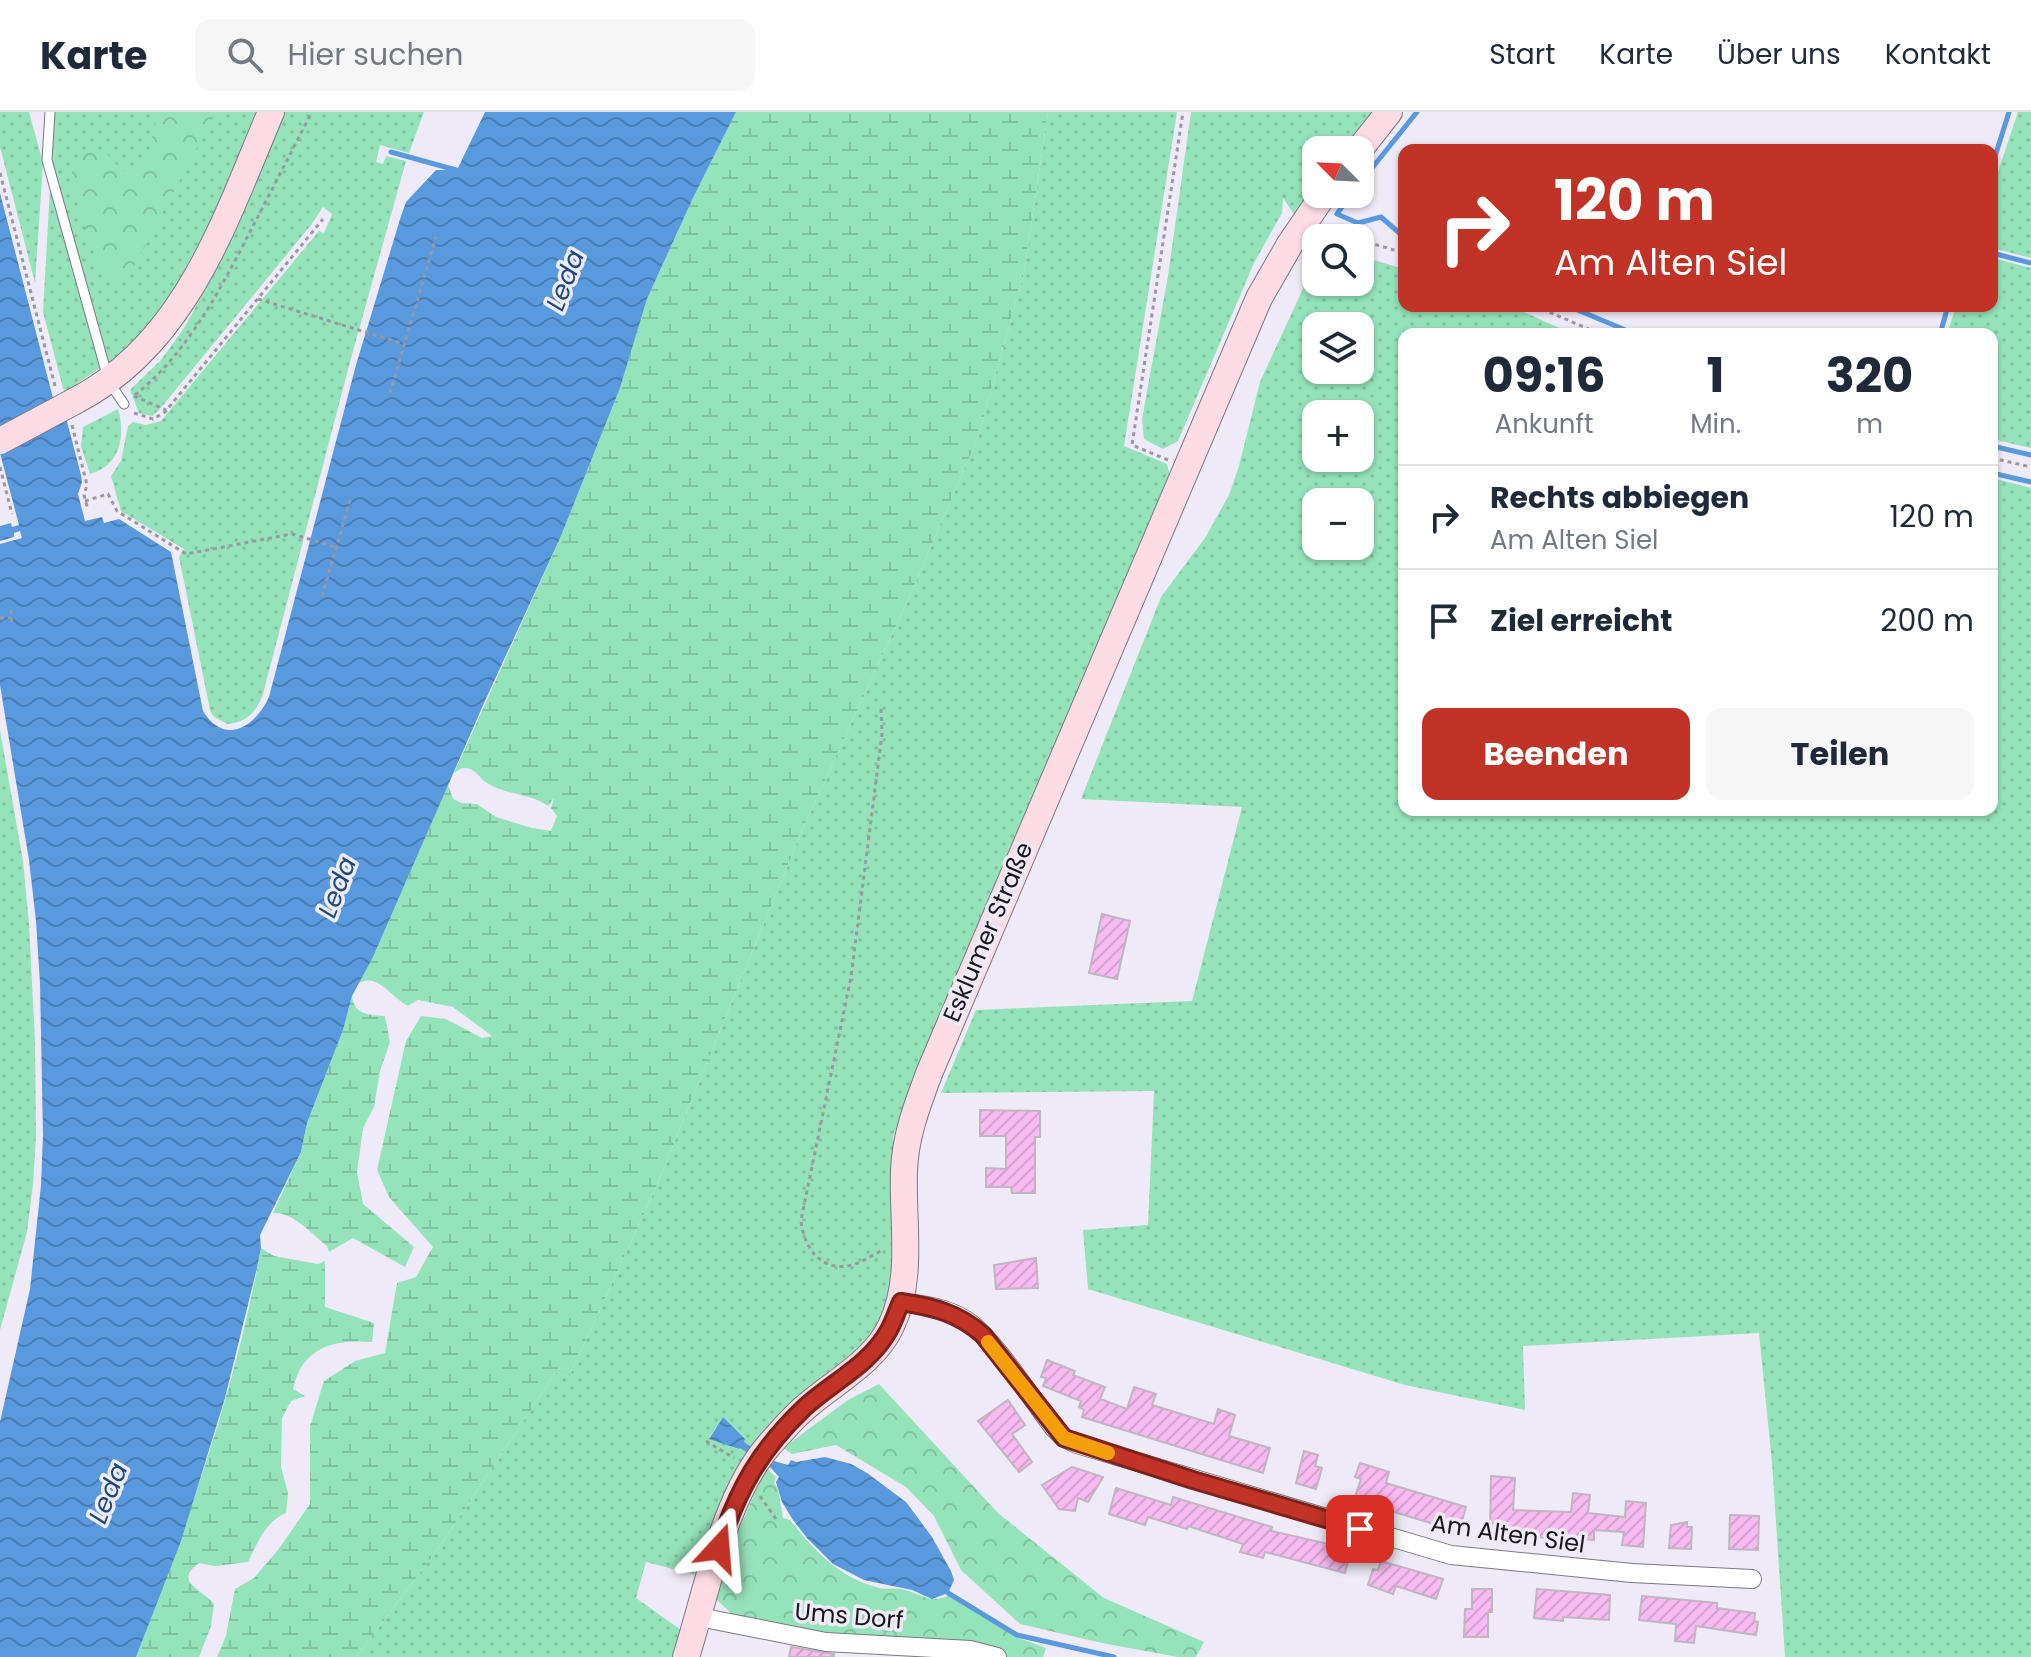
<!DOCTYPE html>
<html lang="de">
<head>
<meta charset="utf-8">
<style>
	:root { --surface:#fff; --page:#f6f6f7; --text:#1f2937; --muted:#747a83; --line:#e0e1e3; --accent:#c03326 }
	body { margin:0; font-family:Poppins,sans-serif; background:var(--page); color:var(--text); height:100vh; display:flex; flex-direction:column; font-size:30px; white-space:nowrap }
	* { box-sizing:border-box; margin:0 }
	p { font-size:26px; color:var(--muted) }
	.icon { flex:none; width:44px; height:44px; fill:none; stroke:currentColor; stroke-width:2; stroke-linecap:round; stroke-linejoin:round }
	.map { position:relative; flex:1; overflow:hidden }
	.drawer { position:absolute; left:1398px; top:216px; width:600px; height:488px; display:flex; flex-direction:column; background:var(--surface); border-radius:16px; box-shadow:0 2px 6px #0004 }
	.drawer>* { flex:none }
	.guide { position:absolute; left:1398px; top:32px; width:600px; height:168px; border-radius:16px; box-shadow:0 2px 6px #0004; background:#c03326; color:#fff; overflow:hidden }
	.needle { width:52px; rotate:294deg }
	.controls { position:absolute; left:1302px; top:24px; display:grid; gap:16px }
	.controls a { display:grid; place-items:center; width:72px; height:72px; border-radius:16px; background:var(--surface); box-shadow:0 2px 6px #0004; font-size:40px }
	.pin { position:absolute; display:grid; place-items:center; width:68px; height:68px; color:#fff; margin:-34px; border-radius:16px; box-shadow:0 4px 12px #0006 }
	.me { position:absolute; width:88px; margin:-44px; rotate:19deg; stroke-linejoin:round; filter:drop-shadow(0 0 6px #0008) }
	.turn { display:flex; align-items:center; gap:28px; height:168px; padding:0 24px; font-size:36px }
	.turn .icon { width:104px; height:104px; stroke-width:2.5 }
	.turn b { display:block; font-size:56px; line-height:68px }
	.eta { display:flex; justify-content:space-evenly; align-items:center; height:136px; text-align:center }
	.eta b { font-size:48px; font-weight:700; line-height:56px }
	.primary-button { display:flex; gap:16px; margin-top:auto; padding:16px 24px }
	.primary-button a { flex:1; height:92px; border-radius:16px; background:var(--accent); color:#fff; font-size:32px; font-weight:700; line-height:92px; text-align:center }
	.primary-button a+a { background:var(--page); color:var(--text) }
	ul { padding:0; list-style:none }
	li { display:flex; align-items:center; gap:24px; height:104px; padding:0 24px; border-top:2px solid var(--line) }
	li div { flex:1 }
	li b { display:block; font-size:30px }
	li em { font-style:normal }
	header { display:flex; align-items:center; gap:48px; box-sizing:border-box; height:112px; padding:0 40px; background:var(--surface); border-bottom:2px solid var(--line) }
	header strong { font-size:38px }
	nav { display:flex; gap:44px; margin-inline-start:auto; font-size:28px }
	.search { width:560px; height:72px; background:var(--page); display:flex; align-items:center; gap:20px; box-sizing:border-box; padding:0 28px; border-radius:16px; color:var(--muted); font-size:30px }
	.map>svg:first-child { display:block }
	.grass { fill:url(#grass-dots); fill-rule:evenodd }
	.forest { fill:url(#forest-crowns) }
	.wetland { fill:url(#wetland-marsh) }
	.water { fill:url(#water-waves) }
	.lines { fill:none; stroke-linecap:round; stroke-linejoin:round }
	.stream { stroke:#599adf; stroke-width:5 }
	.building { fill:url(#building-hatch); stroke:#c0b6bf; stroke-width:2 }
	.lane-casing { stroke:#7b7883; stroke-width:11 }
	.street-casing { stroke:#7b7883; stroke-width:20 }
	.secondary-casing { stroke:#7b7883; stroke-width:28 }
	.path { stroke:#9b98a2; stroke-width:3; stroke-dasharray:4 4; stroke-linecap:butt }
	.lane { stroke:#fff; stroke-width:9 }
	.street { stroke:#fff; stroke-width:18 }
	.secondary { stroke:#fedce6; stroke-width:26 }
	.secondary-bridge-casing { stroke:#7b7883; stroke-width:28; stroke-linecap:butt }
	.secondary-bridge { stroke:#fedce6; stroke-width:26 }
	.route-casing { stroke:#7d2119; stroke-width:20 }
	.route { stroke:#c03326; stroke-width:14 }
	.slow { stroke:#f59e0b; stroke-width:14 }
	.labels { text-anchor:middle; stroke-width:7; stroke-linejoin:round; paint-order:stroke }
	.street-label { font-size:24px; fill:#19171c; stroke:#eeeaf7 }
	.water-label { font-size:26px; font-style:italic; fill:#1d4a78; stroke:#eeeaf7 }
</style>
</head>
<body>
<header>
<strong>Karte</strong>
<div class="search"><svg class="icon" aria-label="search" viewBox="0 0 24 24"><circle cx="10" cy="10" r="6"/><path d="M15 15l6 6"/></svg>Hier suchen</div>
<nav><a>Start</a><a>Karte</a><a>Über uns</a><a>Kontakt</a></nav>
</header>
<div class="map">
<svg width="2031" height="1545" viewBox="0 0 2031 1545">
	<defs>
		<pattern id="grass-dots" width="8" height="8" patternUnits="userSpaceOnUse" patternTransform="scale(2)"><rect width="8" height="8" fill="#95e3ba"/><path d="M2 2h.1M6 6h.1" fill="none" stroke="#80c29f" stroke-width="1.8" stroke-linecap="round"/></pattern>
		<pattern id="forest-crowns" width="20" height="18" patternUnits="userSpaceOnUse" patternTransform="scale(2)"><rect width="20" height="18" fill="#95e3ba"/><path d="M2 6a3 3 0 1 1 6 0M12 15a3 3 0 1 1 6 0" fill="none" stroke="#80c29f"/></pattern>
		<pattern id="wetland-marsh" width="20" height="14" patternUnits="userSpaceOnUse" patternTransform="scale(2)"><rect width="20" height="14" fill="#95e3ba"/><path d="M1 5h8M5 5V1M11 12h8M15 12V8" fill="none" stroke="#80c29f"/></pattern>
		<pattern id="water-waves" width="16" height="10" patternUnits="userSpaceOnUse" patternTransform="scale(2)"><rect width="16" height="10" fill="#599adf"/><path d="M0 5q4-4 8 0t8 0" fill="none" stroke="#497db4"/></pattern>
		<pattern id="building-hatch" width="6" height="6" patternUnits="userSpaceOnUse" patternTransform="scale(2)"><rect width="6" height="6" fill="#f7bbf2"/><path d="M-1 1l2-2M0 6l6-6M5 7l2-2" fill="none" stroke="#d3a0cf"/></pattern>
	</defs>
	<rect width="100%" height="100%" fill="#eeeaf7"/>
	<g class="grass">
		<polygon points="0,0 29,0 43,51 35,171 0,35"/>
		<polygon points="52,0 256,0 211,109 166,192 156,210 110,256 50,44"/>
		<path d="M 284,0 L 424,0 L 409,41 L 380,33 L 376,50 L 383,52 L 386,44 L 406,49 L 350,250 L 263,582 C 256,600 247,611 227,612 L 213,604 L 210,598 L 179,445 L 184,437 L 121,399 L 111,364 L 121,349 L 128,314 L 133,310 L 146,313 L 161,309 L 319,119 L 324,121 L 332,102 L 323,95 L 311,113 L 159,298 L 152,304 L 139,301 L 130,278 L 161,248 L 184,216 L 211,167 Z"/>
		<polygon points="1048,0 1177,0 1124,334 1167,352 1170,364 918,956 893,1025 896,1084 893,1171 883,1207 864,1239 756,1338 743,1329 723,1305 709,1326 738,1337 740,1335 752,1343 700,1464 646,1450 636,1486 681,1518 673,1545 356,1545 438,1437 556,1260 569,1265 656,1075 803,716 907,490 978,325 1024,161"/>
		<polygon points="1191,0 1376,0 1345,38 1316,38 1316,75 1294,102 1283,86 1282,101 1254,151 1178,329 1163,337 1144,327 1142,307 1168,164"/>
		<polygon points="2018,0 2031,0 2031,146 1992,136 1992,78"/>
		<polygon points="50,77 100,256 64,280 43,200"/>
		<path d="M 1360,144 L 1404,157 L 1404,194 L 1510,194 L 1573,222 L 1404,222 L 1404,698 L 1992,698 L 1992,366 L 2031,376 L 2031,1545 L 1785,1545 L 1772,1351 L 1759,1221 L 1523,1234 L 1525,1298 L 1405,1273 L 1088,1177 L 1083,1118 L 1148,1113 L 1154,979 L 941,981 L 976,898 L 1192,889 L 1242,695 L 1081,687 L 1161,485 L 1205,426 L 1229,383 L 1239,354 L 1260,270 L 1312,157 L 1316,156 L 1316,170 L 1360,170 ZM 1316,214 L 1360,214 L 1360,258 L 1316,258 ZM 1316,302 L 1360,302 L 1360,346 L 1316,346 ZM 1316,390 L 1360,390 L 1360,434 L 1316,434 Z"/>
		<polygon points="1992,146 2031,156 2031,336 1992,327 1992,222 1947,222 1956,194 1992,194"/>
		<path d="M 118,297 C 126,324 120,354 90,362 L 81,334 L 83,315 Z"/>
		<polygon points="0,618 23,749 29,812 35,929 36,1024 33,1072 27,1120 0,1218"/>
	</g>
	<g class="forest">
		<path d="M 158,0 L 216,0 L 131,160 C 116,171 107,169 98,152 C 90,127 75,92 72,68 C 70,53 81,37 97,38 C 117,40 112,63 137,60 L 147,46 Z"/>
		<polygon points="879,1272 998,1401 1104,1486 1204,1530 1196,1545 1178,1545 1102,1531 1020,1512 961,1458 934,1404 906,1375 836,1333 792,1342 783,1336 848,1288"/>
		<path d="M 766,1356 L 776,1365 L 774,1371 L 778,1377 L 783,1406 L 790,1408 C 814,1438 838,1465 876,1475 C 884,1478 893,1476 901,1477 C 922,1481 926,1492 948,1484 L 1016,1525 L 1046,1536 L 1043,1545 L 1004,1545 L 801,1520 L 733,1503 L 716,1487 L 732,1433 Z"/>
	</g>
	<g class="wetland">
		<path d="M 736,0 L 1048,0 L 1024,161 L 978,325 L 907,490 L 803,716 L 656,1075 L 569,1265 L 556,1260 L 438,1437 L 356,1545 L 217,1545 L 226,1524 L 235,1477 L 254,1466 L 278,1438 L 310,1392 L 310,1314 L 324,1269 L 355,1249 L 385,1241 L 397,1171 L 416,1165 L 433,1135 L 389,1085 L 377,1058 L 406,929 L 421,904 L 446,907 L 482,926 L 492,924 L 453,895 L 418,888 L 408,894 C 389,884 377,858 356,873 L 373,845 L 448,673 L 453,687 L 462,691 L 477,692 L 496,705 L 532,716 L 551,719 L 557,704 L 551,696 L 554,686 L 548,694 C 531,681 505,683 487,671 C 479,666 476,657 466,656 C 460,656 459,658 454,661 L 561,424 L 620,276 L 647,187 L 693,86 Z"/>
		<path d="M 352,884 C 354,903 369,903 385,904 L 390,930 L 380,959 L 374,995 L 363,1016 L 357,1060 L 363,1092 L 414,1135 L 405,1155 L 353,1126 L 329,1140 L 327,1134 C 312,1122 292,1099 273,1101 L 301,1040 L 307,1011 L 343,918 Z"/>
		<path d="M 261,1136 L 274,1144 L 318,1152 L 325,1149 L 325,1195 L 374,1211 L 372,1230 C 334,1227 302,1235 293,1277 L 305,1284 L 291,1289 L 282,1306 L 281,1355 L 288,1381 L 286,1401 C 266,1409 257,1431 248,1450 L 215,1454 L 199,1451 C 172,1470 204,1478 214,1492 L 211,1514 L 199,1545 L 136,1545 C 187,1412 236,1276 261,1136 Z"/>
	</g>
	<g class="water">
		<path d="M 485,0 L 736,0 L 693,86 L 647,187 L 620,276 L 561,424 L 484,591 L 373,845 L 352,884 L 343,918 L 307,1011 L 301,1040 L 260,1123 L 261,1136 L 257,1156 L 225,1286 L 181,1429 L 136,1545 L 0,1545 L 0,1310 L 30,1177 L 41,1073 L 43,1023 L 40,871 L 36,809 L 29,748 L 0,573 L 0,432 L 22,426 L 20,419 L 14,421 L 14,425 L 0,429 L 0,414 L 11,411 L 12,415 L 19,413 L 0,341 L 0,81 L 54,290 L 64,298 L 81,363 L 82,370 L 78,382 L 85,409 L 102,405 L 104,411 L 119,407 L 171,440 L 203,599 C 225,635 256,614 269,585 L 356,253 L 401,104 L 406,90 L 436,58 L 457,58 Z"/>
		<polygon points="723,1305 745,1327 744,1330 774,1349 788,1353 791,1348 796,1350 825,1345 851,1352 867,1361 906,1390 932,1425 951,1459 954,1468 948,1481 932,1487 912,1478 864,1468 833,1452 807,1426 793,1408 782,1390 776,1370 779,1365 771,1356 740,1336 739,1337 709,1327"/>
	</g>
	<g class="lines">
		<g class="stream">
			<polyline points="391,40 456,58"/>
			<polyline points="1992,54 2009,0"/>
			<polyline points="1360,71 1417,0"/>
			<polyline points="1351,82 1337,102 1358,111 1381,105 1404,125"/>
			<polyline points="1992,141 2031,151"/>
			<polyline points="1568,194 1635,222"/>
			<polyline points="1940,222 1948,194"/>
			<polyline points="1992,334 2031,343"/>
			<polyline points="1992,361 2031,370"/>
			<polyline points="948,1481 1017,1523 1114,1545"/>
		</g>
	</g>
	<g class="building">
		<polygon points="1102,802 1130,809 1117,867 1089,861"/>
		<polygon points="980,998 1040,999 1040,1025 1035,1025 1035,1081 1012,1081 1011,1075 986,1075 986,1056 1006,1057 1006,1024 980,1024"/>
		<polygon points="1036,1146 1038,1176 996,1177 994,1153"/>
		<polygon points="1047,1248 1075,1259 1073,1263 1105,1275 1100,1287 1127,1297 1134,1275 1156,1282 1152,1293 1214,1312 1218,1297 1235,1303 1229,1324 1270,1336 1263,1361 1082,1305 1084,1298 1079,1295 1081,1289 1043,1274 1046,1266 1041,1265"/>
		<polygon points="1008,1288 1025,1313 1012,1322 1032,1350 1019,1360 978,1309"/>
		<polygon points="1304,1339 1318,1343 1315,1354 1322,1356 1316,1377 1296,1371"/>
		<polygon points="1360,1351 1389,1360 1386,1371 1466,1395 1458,1423 1433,1416 1434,1412 1354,1388 1361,1367 1355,1365"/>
		<polygon points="1072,1355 1103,1365 1088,1390 1078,1386 1075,1399 1059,1397 1042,1373"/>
		<polygon points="1491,1364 1515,1366 1513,1398 1571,1400 1573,1381 1590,1383 1588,1401 1625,1405 1626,1389 1646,1391 1643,1435 1622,1433 1624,1420 1594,1418 1594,1428 1490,1423"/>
		<polygon points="1116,1376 1171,1393 1173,1385 1272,1415 1271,1419 1351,1437 1345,1461 1265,1440 1263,1446 1248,1442 1240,1440 1243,1432 1188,1414 1187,1417 1148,1405 1145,1413 1109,1402"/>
		<polygon points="1730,1403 1759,1404 1758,1438 1729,1437"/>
		<polygon points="1687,1410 1687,1415 1692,1415 1691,1437 1669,1436 1671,1413"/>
		<polygon points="1381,1449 1443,1467 1436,1487 1396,1474 1393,1482 1368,1473 1373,1457 1378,1458"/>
		<polygon points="1472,1477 1492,1477 1492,1500 1488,1500 1488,1525 1464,1525 1465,1497 1472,1497"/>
		<polygon points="1537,1477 1610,1483 1609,1508 1563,1505 1563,1509 1534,1506"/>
		<polygon points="1642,1484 1717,1491 1717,1496 1755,1501 1754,1509 1758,1510 1756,1523 1696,1514 1694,1531 1675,1529 1676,1512 1639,1508"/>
		<polygon points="791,1535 834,1542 834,1545 789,1545"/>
	</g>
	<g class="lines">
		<defs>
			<polyline id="lane" points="50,0 47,48 109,270 124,292"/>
			<g id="street">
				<path d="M 901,1190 C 924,1193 948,1196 967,1209 C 994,1227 1033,1289 1054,1316 L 1064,1326 L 1077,1332 L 1451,1443 L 1632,1461 L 1752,1467"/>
				<polyline points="699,1505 826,1530 970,1538 997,1545"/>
			</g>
			<g id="secondary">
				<polyline points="1359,38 1389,0"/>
				<path d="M 75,289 C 186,232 225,108 271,0"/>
				<path d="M 686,1545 C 707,1479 724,1384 770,1332 C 782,1319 794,1304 808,1293 C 836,1269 875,1249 891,1214 C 914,1166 902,1111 904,1059 C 905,1024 918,991 930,959 L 1259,186 L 1290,132 L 1324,82"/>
			</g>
		</defs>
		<use href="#lane" class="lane-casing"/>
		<use href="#street" class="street-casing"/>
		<use href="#secondary" class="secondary-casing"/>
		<g class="path">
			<polyline points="0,61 55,274"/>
			<polyline points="1360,128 1404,141"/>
			<polyline points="258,187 404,232"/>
			<polyline points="1535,194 1600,222"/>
			<polyline points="390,281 436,125"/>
			<path d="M 135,283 C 189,240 222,174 253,114 C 273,76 292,38 312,0"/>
			<polyline points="134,284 166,298"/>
			<polyline points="134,301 153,307 165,300 323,107"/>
			<polyline points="72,313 87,373 84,383 88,398"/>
			<polyline points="1992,346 2031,355"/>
			<polyline points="1168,348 1132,333 1183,0"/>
			<polyline points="0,355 12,402"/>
			<polyline points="85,389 108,382 117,399 186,442 292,422 336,435"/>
			<polyline points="322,484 351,385"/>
			<polyline points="11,498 12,513"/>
			<polyline points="0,506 11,506"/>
			<path d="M 881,597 L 882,622 L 851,865 L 801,1108 C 803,1136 823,1163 855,1152 C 864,1149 874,1142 883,1138"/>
			<polyline points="706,1329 734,1346"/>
			<polyline points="760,1384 776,1407"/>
		</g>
		<use href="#lane" class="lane"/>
		<use href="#street" class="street"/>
		<use href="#secondary" class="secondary"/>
		<defs>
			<polyline id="secondary-bridge" points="0,329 75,289"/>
		</defs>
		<use href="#secondary-bridge" class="secondary-bridge-casing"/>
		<use href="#secondary-bridge" class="secondary-bridge"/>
	</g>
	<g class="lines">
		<defs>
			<path id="route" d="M 719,1436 C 737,1378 760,1338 804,1296 C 832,1270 870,1253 889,1218 C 894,1209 897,1199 901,1190 C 934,1195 958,1201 983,1223 L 1064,1326 L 1193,1368 L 1360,1417"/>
		</defs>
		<use href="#route" class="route-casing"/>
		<use href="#route" class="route"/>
		<polyline class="slow" points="988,1230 1064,1326 1108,1341"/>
	</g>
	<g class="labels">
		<g class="street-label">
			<text transform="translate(988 820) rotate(-67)" y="8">Esklumer Straße</text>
			<text transform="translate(1508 1422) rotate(8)" y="8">Am Alten Siel</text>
			<text transform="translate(849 1504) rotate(5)" y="8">Ums Dorf</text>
		</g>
		<g class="water-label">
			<text transform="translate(565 168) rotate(-69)" y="9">Leda</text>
			<text transform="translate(337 775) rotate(-69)" y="9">Leda</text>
			<text transform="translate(108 1381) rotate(-68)" y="9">Leda</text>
		</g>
	</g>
</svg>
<div class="controls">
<a><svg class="needle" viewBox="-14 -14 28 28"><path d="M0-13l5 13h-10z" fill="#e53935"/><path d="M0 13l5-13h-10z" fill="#747a83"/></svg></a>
<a><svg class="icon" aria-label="search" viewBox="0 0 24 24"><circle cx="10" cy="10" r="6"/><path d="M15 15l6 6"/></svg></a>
<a><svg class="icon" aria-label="layers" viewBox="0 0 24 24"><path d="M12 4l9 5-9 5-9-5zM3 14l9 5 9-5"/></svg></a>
<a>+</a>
<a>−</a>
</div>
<div class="pin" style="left:1360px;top:1417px;background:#d93025"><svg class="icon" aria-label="arrive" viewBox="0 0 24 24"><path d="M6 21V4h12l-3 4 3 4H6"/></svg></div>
<svg class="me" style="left:719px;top:1436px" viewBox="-20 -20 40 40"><path d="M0-17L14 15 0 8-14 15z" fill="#c03326" stroke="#fff" stroke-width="4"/></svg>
<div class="guide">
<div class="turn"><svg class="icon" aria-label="right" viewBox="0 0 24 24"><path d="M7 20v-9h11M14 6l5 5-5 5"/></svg><div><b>120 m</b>Am Alten Siel</div></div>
</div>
<section class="drawer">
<div class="eta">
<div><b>09:16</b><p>Ankunft</p></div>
<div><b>1</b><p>Min.</p></div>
<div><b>320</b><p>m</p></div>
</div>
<ul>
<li><svg class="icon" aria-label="right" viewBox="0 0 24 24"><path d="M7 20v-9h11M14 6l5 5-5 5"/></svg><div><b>Rechts abbiegen</b><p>Am Alten Siel</p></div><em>120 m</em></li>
<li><svg class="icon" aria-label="arrive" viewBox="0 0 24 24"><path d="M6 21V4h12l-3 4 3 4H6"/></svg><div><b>Ziel erreicht</b></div><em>200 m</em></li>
</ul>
<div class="primary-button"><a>Beenden</a><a>Teilen</a></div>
</section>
</div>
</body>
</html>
